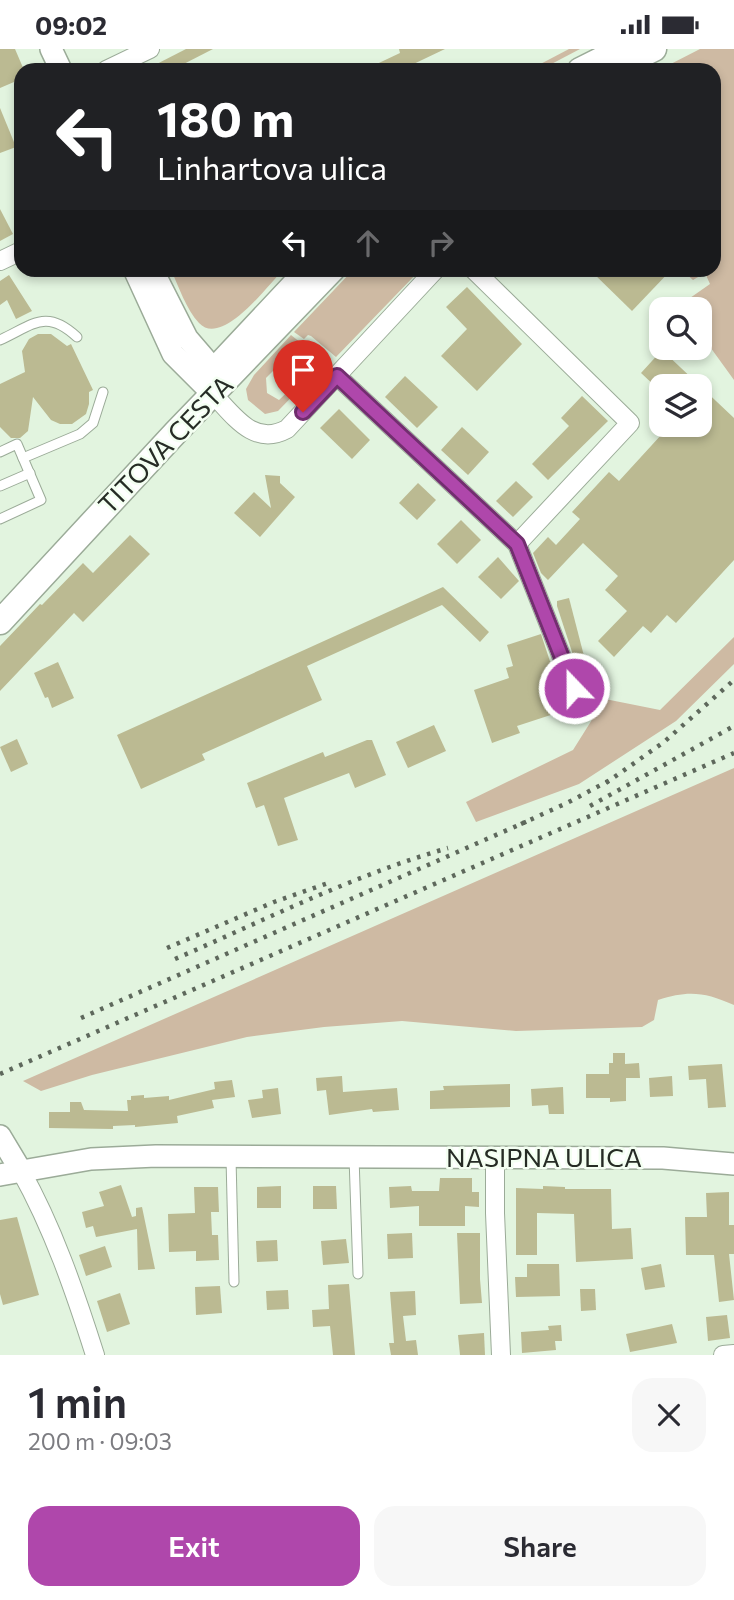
<!DOCTYPE html>
<html lang="en">
<head>
<meta charset="utf-8">
<style>
	:root { --surface:#fff; --page:#f7f7f7; --text:#2b2b33; --muted:#7c7c81; --accent:#af47ab }
	body { margin:0; font-family:Commissioner,sans-serif; background:var(--page); color:var(--text); height:100vh; display:flex; flex-direction:column; font-size:26px; white-space:nowrap }
	* { box-sizing:border-box; margin:0 }
	p { font-size:23px; color:var(--muted) }
	.icon { flex:none; width:38px; height:38px; fill:none; stroke:currentColor; stroke-width:2; stroke-linecap:round; stroke-linejoin:round }
	.map { position:relative; height:1306px; overflow:hidden }
	.side { display:flex; flex-direction:column; background:var(--surface); flex:1 }
	.side>* { flex:none }
	.guide { position:absolute; left:14px; top:14px; width:707px; height:214px; border-radius:21px; box-shadow:0 4px 10px #0003; background:#202124; color:#fff; overflow:hidden }
	.fabs { position:absolute; left:649px; top:248px; display:grid; gap:14px }
	.fabs a { display:grid; place-items:center; width:63px; height:63px; border-radius:14px; background:var(--surface); box-shadow:0 4px 10px #0003; font-size:35px }
	.pin { position:absolute; display:grid; place-items:center; width:60px; height:60px; color:#fff; margin:-72px -30px; border-radius:50% 50% 50% 0; rotate:-45deg; box-shadow:0 0 7px #0007 }
	.pin .icon { rotate:45deg }
	.me { position:absolute; width:77px; margin:-38px; rotate:338deg; stroke-linejoin:round; filter:drop-shadow(0 0 5px #0008) }
	.turn { display:flex; align-items:center; gap:24px; height:147px; padding:0 28px; font-size:32px }
	.turn .icon { width:91px; height:91px; stroke-width:2.5 }
	.turn b { display:block; font-size:49px; line-height:60px }
	.lanes { display:flex; align-items:center; height:66px; padding:0 28px; background:#0003; justify-content:center; gap:35px; direction:ltr }
	.lanes .off { opacity:.35 }
	.round { display:grid; place-items:center; flex:none; width:74px; height:74px; border-radius:21px; background:var(--page) }
	.overview { display:flex; align-items:center; justify-content:space-between; height:119px; padding:0 28px }
	h1 { font-size:42px; font-weight:600; line-height:52px }
	.action { display:flex; gap:14px; margin-top:auto; padding:14px 28px }
	.action a { flex:1; height:80px; border-radius:21px; background:var(--accent); color:#fff; font-size:28px; font-weight:600; line-height:80px; text-align:center }
	.action a+a { background:var(--page); color:var(--text) }
	.status { display:flex; justify-content:space-between; align-items:center; height:49px; padding:0 35px; background:var(--surface); direction:ltr }
	.status svg { height:19px; fill:currentColor }
	.map>svg:first-child { display:block }
	.green { fill:#cebaa3 }
	.building { fill:#bbba92 }
	.lines { fill:none; stroke-linecap:round; stroke-linejoin:round }
	.service-casing { stroke:#9bab98; stroke-width:11 }
	.minor-casing { stroke:#9bab98; stroke-width:20 }
	.tertiary-casing { stroke:#9bab98; stroke-width:24 }
	.secondary-casing { stroke:#9bab98; stroke-width:27 }
	.service { stroke:#fff; stroke-width:9 }
	.minor { stroke:#fff; stroke-width:18 }
	.tertiary { stroke:#fff; stroke-width:21 }
	.secondary { stroke:#fff; stroke-width:24 }
	.rail { stroke:#5e685c; stroke-width:4.5; stroke-dasharray:3.5 7; stroke-linecap:butt }
	.route-casing { stroke:#722e6f; stroke-width:18 }
	.route { stroke:#af47ab; stroke-width:12 }
	.labels { text-anchor:middle; stroke-width:5; stroke-linejoin:round; paint-order:stroke }
	.street-label { font-size:26px; fill:#262c25; stroke:#f4fff2 }
</style>
</head>
<body>
<div class="status"><b>09:02</b><svg viewBox="0 0 49 12"><path d="M0 12V9h3v3zM5 12V6h3v6zM10 12V3h3v9zM15 12V0h3v12zM26 1h20v11H26zM47 4h2v5h-2z"/></svg></div>
<div class="map">
<svg width="734" height="1306" viewBox="0 0 734 1306">
	<rect width="100%" height="100%" fill="#e2f4df"/>
	<g class="green">
		<polygon points="569,0 580,0 540,21 529,21"/>
		<polygon points="700,0 734,0 734,331 700,284 700,261 683,261 680,256 710,235 705,224 693,231 682,221 714,220 714,21 659,21"/>
		<path d="M 171,221 L 283,221 C 268,236 222,299 199,274 C 186,260 179,238 171,221 Z"/>
		<polygon points="353,221 420,221 336,308 311,287 308,286 304,290 294,283"/>
		<polygon points="291,286 301,294 266,329 267,344 279,351 307,324 315,324 278,362 265,365 248,351 246,340 254,326"/>
		<polygon points="734,588 734,615 676,672 579,735 476,773 466,753 573,701 605,650 660,661"/>
		<path d="M 734,719 L 734,956 C 705,943 688,941 658,951 L 654,971 L 642,978 L 516,982 L 402,972 L 324,978 L 247,988 L 92,1026 L 41,1042 L 23,1032 Z"/>
	</g>
	<g class="building">
		<polygon points="0,0 15,0 24,21 21,21 21,30 0,39"/>
		<polygon points="186,0 213,0 172,21 145,21"/>
		<polygon points="399,0 445,0 401,21 364,21 400,4"/>
		<polygon points="0,59 16,98 0,104"/>
		<polygon points="0,160 13,185 0,192"/>
		<polygon points="589,220 672,220 632,262"/>
		<polygon points="9,226 32,262 16,270 7,251 0,256 0,232"/>
		<polygon points="467,238 522,295 477,342 441,307 467,280 446,258"/>
		<polygon points="38,285 51,285 67,297 71,295 93,341 89,343 89,355 86,365 72,375 60,375 51,371 33,348 28,382 20,389 11,389 0,378 0,335 25,323 22,302 29,290"/>
		<polygon points="662,301 734,369 734,511 676,574 667,566 651,584 643,577 614,608 598,592 627,562 605,541 618,527 583,494 548,531 541,524 533,504 548,488 556,496 580,470 572,463 609,423 619,432 662,385 653,376 700,376 700,338 656,338 641,324"/>
		<polygon points="405,327 438,358 417,379 385,348"/>
		<polygon points="582,347 608,372 548,431 532,415 569,377 561,369"/>
		<polygon points="339,360 370,391 352,410 320,379"/>
		<polygon points="462,378 489,403 468,426 441,401"/>
		<polygon points="265,426 280,427 280,434 295,448 260,488 234,464 254,443 271,459"/>
		<polygon points="516,432 533,448 513,468 496,452"/>
		<polygon points="418,434 436,451 417,471 399,454"/>
		<polygon points="461,471 481,491 457,515 437,495"/>
		<polygon points="130,486 150,505 83,573 74,564 0,642 0,597 40,555 42,556 83,514 93,524"/>
		<polygon points="498,508 519,532 501,550 478,528"/>
		<polygon points="443,538 489,583 480,593 442,556 307,617 322,651 202,705 205,711 141,740 117,686"/>
		<polygon points="569,549 584,607 574,609 557,557 557,552"/>
		<polygon points="541,585 566,661 517,677 520,684 492,694 474,641 509,629 506,619 513,617 507,596"/>
		<polygon points="58,613 74,649 52,659 48,648 45,649 34,624"/>
		<polygon points="434,676 446,702 408,719 396,693"/>
		<polygon points="17,690 28,715 11,723 0,698"/>
		<polygon points="367,691 372,691 386,726 355,739 349,724 284,749 298,791 278,797 264,756 256,759 247,734 323,703 325,708"/>
		<polygon points="613,1004 625,1004 625,1015 639,1014 640,1029 626,1029 626,1052 610,1053 610,1049 586,1049 586,1025 609,1025 609,1014 613,1014"/>
		<polygon points="722,1015 726,1058 708,1059 706,1030 689,1031 688,1017"/>
		<polygon points="342,1027 343,1043 397,1039 399,1061 373,1063 372,1060 329,1066 326,1041 317,1042 316,1029"/>
		<polygon points="672,1027 673,1047 650,1048 649,1029"/>
		<polygon points="232,1031 235,1048 212,1051 214,1059 177,1067 178,1074 135,1078 135,1076 113,1077 113,1080 49,1079 49,1063 70,1063 70,1053 81,1053 84,1061 128,1062 127,1051 131,1051 131,1047 144,1046 144,1049 169,1047 169,1051 215,1040 214,1033"/>
		<polygon points="510,1035 510,1058 430,1060 430,1042 444,1041 443,1037"/>
		<polygon points="563,1038 564,1065 549,1065 548,1056 532,1057 531,1040"/>
		<polygon points="278,1039 281,1065 252,1069 248,1051 263,1049 262,1041"/>
		<polygon points="440,1129 472,1129 472,1143 479,1143 479,1158 465,1157 465,1177 419,1177 419,1157 390,1159 389,1138 411,1137 412,1142 439,1142"/>
		<polygon points="121,1136 132,1168 136,1167 136,1159 142,1158 155,1220 138,1221 137,1180 96,1188 93,1177 86,1179 82,1163 104,1157 99,1143"/>
		<polygon points="281,1137 281,1159 257,1159 257,1138"/>
		<polygon points="313,1137 336,1137 337,1160 313,1160"/>
		<polygon points="543,1137 565,1138 565,1140 611,1140 612,1180 631,1179 633,1210 576,1213 574,1165 537,1164 537,1206 516,1206 516,1139 543,1140"/>
		<polygon points="194,1138 218,1138 219,1163 211,1163 212,1186 218,1186 219,1211 196,1212 196,1202 169,1203 168,1165 195,1164"/>
		<polygon points="729,1143 729,1176 734,1176 734,1205 729,1205 734,1251 719,1253 714,1206 686,1206 685,1168 707,1168 706,1144"/>
		<polygon points="17,1168 39,1246 3,1256 0,1245 0,1171"/>
		<polygon points="412,1184 413,1209 388,1210 387,1185"/>
		<polygon points="457,1184 480,1184 480,1230 482,1254 460,1255"/>
		<polygon points="346,1190 349,1214 323,1216 321,1192"/>
		<polygon points="277,1191 278,1212 257,1213 256,1192"/>
		<polygon points="105,1197 112,1218 86,1227 79,1206"/>
		<polygon points="527,1215 559,1215 560,1247 516,1248 515,1228 527,1228"/>
		<polygon points="661,1215 665,1238 645,1241 641,1219"/>
		<polygon points="349,1235 355,1306 333,1306 330,1277 313,1278 312,1261 329,1260 328,1236"/>
		<polygon points="220,1237 222,1264 196,1266 195,1238"/>
		<polygon points="580,1240 595,1240 596,1261 581,1262"/>
		<polygon points="288,1241 289,1260 267,1261 266,1242"/>
		<polygon points="415,1242 416,1266 403,1267 406,1292 416,1291 418,1306 391,1306 389,1294 394,1294 390,1243"/>
		<polygon points="120,1244 130,1275 107,1283 97,1252"/>
		<polygon points="727,1266 730,1289 708,1292 706,1268"/>
		<polygon points="672,1275 677,1294 630,1303 626,1285"/>
		<polygon points="561,1276 562,1292 555,1292 556,1301 522,1304 521,1283 549,1281 548,1277"/>
		<polygon points="484,1284 485,1306 460,1306 458,1286"/>
	</g>
	<g class="lines">
		<defs>
			<g id="service">
				<path d="M 0,291 C 33,276 46,259 77,288"/>
				<polyline points="0,403 17,395 41,451 0,470"/>
				<polyline points="23,409 80,385 93,374 103,343"/>
				<polyline points="0,437 30,424"/>
				<polyline points="354,1108 358,1225"/>
				<polyline points="231,1109 234,1233"/>
			</g>
			<g id="minor">
				<polyline points="106,21 150,0"/>
				<polyline points="0,212 21,202"/>
				<polyline points="473,220 630,374 517,495"/>
				<polyline points="337,327 517,495 574,639"/>
				<path d="M 213,345 C 234,367 254,398 287,380 L 436,220"/>
				<polyline points="495,1108 495,1164 501,1306"/>
				<path d="M 21,1122 C 53,1179 75,1243 95,1306"/>
				<polyline points="723,1306 734,1305"/>
			</g>
			<g id="tertiary">
				<polyline points="51,0 61,21"/>
				<polyline points="134,220 173,305 213,345"/>
				<polyline points="152,220 187,289 224,332"/>
				<polyline points="0,1087 21,1122"/>
				<polyline points="0,1126 91,1110 156,1107 663,1109 734,1115"/>
			</g>
			<g id="secondary">
				<polyline points="580,21 622,0"/>
				<polyline points="612,21 654,0"/>
				<polyline points="204,332 309,220"/>
				<polyline points="0,573 176,383 333,220"/>
			</g>
		</defs>
		<use href="#service" class="service-casing"/>
		<use href="#minor" class="minor-casing"/>
		<use href="#tertiary" class="tertiary-casing"/>
		<use href="#secondary" class="secondary-casing"/>
		<use href="#service" class="service"/>
		<use href="#minor" class="minor"/>
		<use href="#tertiary" class="tertiary"/>
		<use href="#secondary" class="secondary"/>
		<g class="rail">
			<polyline points="606,734 664,693 734,631"/>
			<polyline points="590,757 734,677"/>
			<polyline points="521,775 567,754 612,730"/>
			<polyline points="167,899 274,853 331,833"/>
			<path d="M 175,910 C 265,871 354,826 448,799"/>
			<polyline points="81,969 530,771"/>
			<polyline points="0,1025 734,704"/>
		</g>
	</g>
	<g class="lines">
		<defs>
			<polyline id="route" points="303,363 337,327 517,495 574,639"/>
		</defs>
		<use href="#route" class="route-casing"/>
		<use href="#route" class="route"/>
	</g>
	<g class="labels">
		<g class="street-label">
			<text transform="translate(166 396) rotate(-46)" y="9">TITOVA CESTA</text>
			<text x="544" y="1118">NASIPNA ULICA</text>
		</g>
	</g>
</svg>
<div class="fabs">
<a><svg class="icon" aria-label="search" viewBox="0 0 24 24"><circle cx="10" cy="10" r="6"/><path d="M15 15l6 6"/></svg></a>
<a><svg class="icon" aria-label="layers" viewBox="0 0 24 24"><path d="M12 4l9 5-9 5-9-5zM3 14l9 5 9-5"/></svg></a>
</div>
<div class="pin" style="left:303px;top:363px;background:#d93025"><svg class="icon" aria-label="arrive" viewBox="0 0 24 24"><path d="M6 21V4h12l-3 4 3 4H6"/></svg></div>
<svg class="me" style="left:574px;top:639px" viewBox="-20 -20 40 40"><circle r="17" fill="#af47ab" stroke="#fff" stroke-width="3"/><path d="M0-11L8 9 0 5-8 9z" fill="#fff"/></svg>
<div class="guide">
<div class="turn"><svg class="icon" aria-label="left" viewBox="0 0 24 24"><path d="M17 20v-9H6M10 6l-5 5 5 5"/></svg><div><b>180 m</b>Linhartova ulica</div></div>
<div class="lanes"><svg class="icon" aria-label="left" viewBox="0 0 24 24"><path d="M17 20v-9H6M10 6l-5 5 5 5"/></svg><svg class="icon off" aria-label="ahead" viewBox="0 0 24 24"><path d="M12 20V5M6 11l6-6 6 6"/></svg><svg class="icon off" aria-label="right" viewBox="0 0 24 24"><path d="M7 20v-9h11M14 6l5 5-5 5"/></svg></div>
</div>
</div>
<section class="side">
<div class="overview"><div><h1>1 min</h1><p>200 m · 09:03</p></div><a class="round"><svg class="icon" aria-label="close" viewBox="0 0 24 24"><path d="M6 6l12 12M18 6L6 18"/></svg></a></div>
<div class="action"><a>Exit</a><a>Share</a></div>
</section>
</body>
</html>
